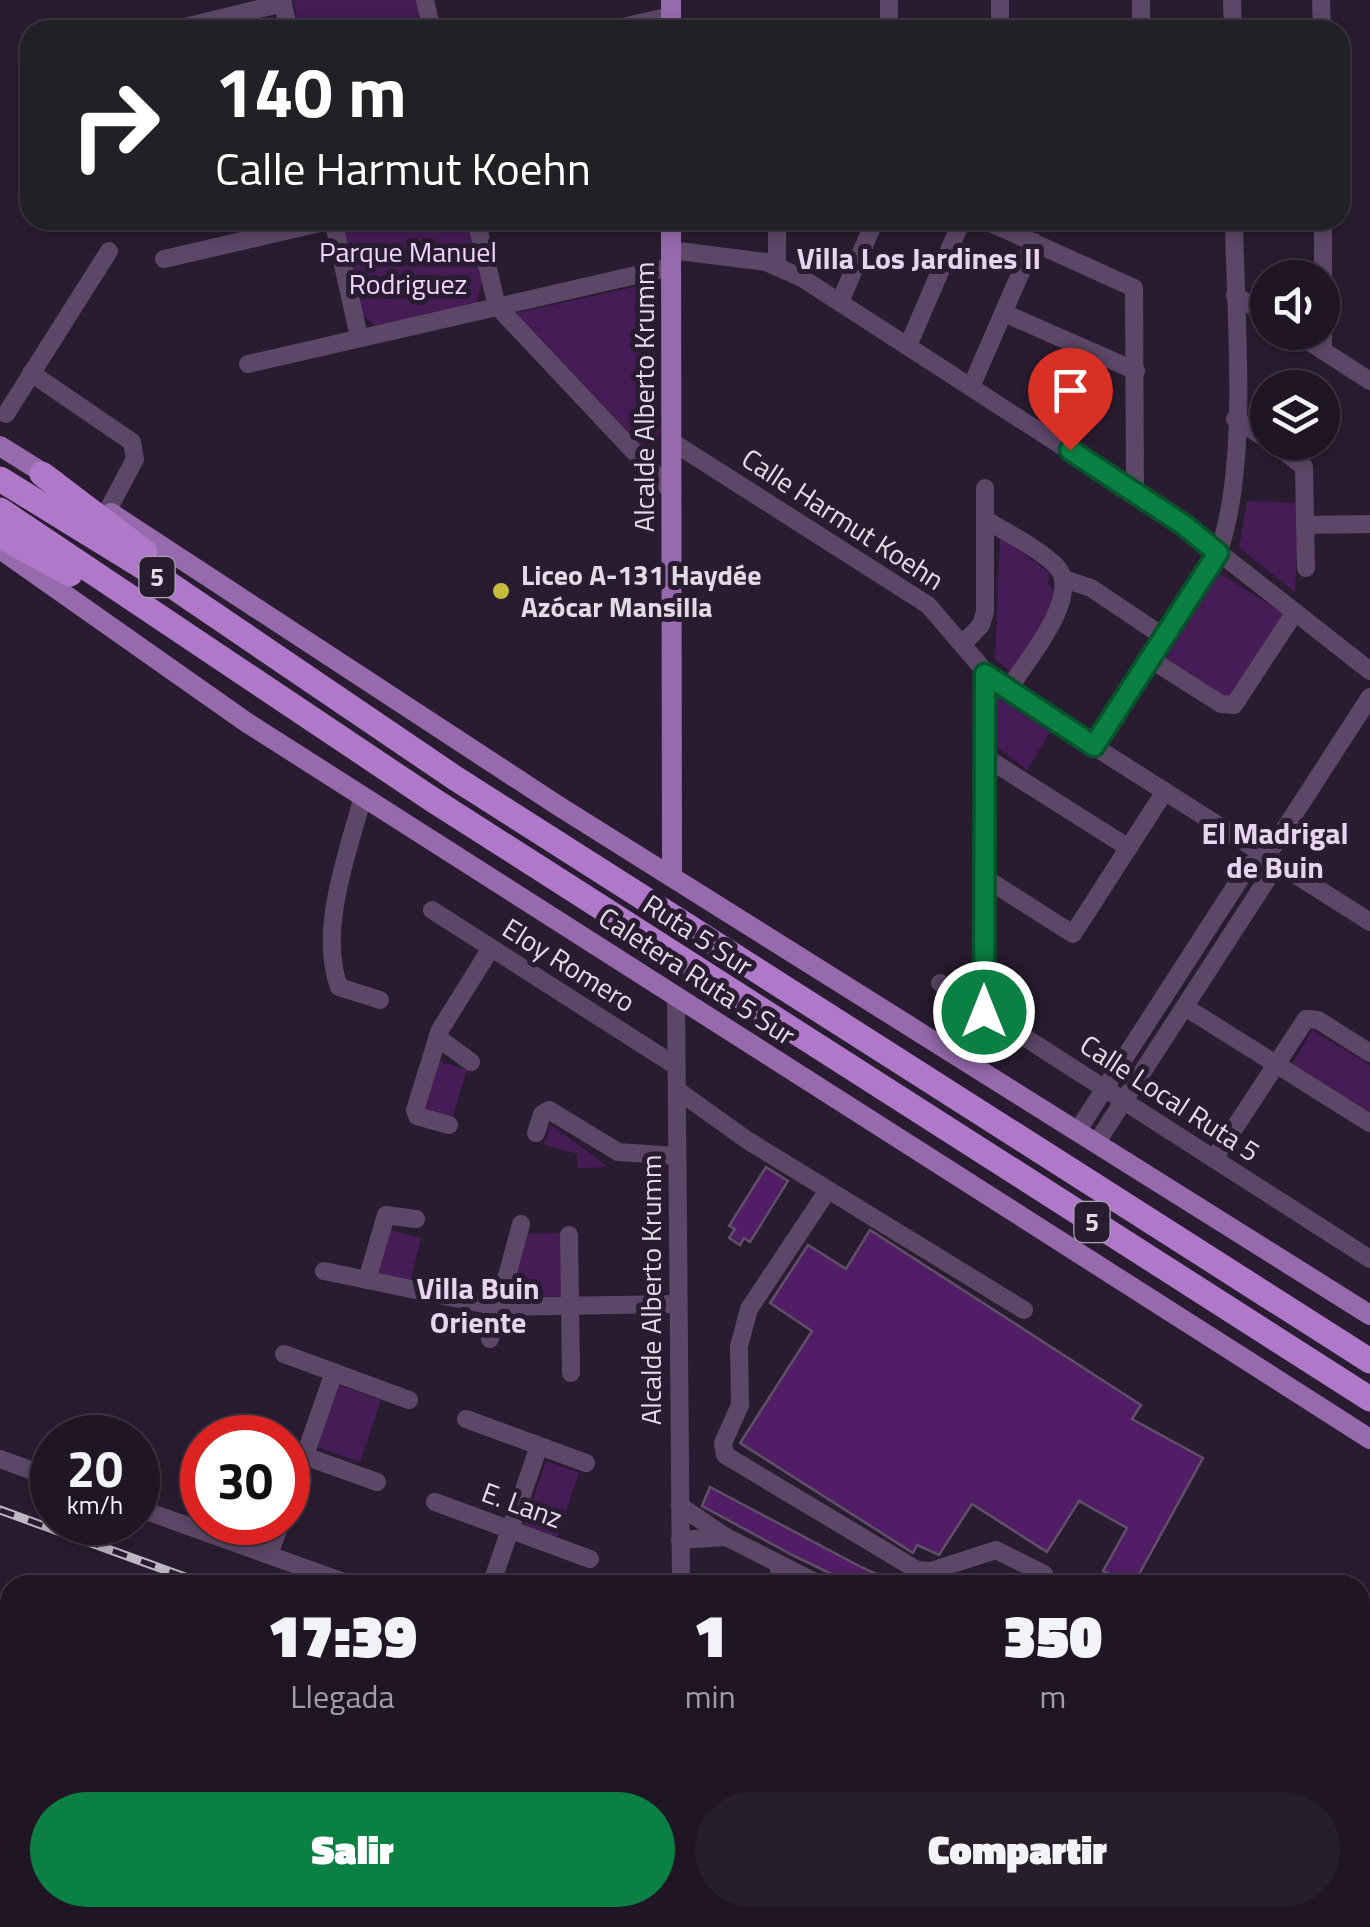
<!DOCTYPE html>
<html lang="es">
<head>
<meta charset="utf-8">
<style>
	:root { --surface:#1f1524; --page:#271e2c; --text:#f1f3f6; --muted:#a19fa6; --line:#3c3441; --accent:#0b8043 }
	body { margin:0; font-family:"Titillium Web",sans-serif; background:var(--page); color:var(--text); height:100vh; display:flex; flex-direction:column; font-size:38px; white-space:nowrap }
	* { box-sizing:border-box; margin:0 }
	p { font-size:32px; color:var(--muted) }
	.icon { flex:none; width:55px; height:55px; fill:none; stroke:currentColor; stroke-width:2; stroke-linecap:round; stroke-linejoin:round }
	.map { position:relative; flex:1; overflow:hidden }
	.side { position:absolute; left:0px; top:1575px; width:1370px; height:352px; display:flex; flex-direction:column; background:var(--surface); border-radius:30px 30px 0 0; box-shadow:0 5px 15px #0003,0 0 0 2px var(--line) }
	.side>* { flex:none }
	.top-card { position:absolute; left:20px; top:20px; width:1330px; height:210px; border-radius:30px; box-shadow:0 5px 15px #0003,0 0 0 2px var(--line); background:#202124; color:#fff; overflow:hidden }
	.controls { position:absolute; left:1250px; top:260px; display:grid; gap:20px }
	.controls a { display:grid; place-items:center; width:90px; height:90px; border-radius:50%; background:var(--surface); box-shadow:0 5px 15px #0003,0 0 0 2px var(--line); font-size:50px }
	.speed { position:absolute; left:30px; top:1415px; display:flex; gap:20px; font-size:50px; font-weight:700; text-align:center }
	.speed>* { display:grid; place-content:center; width:130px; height:130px; border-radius:50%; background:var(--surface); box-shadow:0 5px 15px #0003,0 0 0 2px var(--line); line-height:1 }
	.speed small { font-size:25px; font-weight:400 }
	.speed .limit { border:15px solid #d22; background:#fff; color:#111 }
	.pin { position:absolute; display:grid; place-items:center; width:85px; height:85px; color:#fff; margin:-102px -42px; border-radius:50% 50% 50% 0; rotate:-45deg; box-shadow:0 0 10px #0007 }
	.pin .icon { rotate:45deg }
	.me { position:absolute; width:110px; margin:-55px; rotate:0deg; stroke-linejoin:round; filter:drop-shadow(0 0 8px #0008) }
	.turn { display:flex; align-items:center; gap:35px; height:210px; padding:0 30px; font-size:45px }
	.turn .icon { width:130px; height:130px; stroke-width:2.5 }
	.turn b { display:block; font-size:70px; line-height:85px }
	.eta { display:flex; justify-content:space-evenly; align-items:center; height:170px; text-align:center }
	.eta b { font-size:60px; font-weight:800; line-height:70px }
	.action { display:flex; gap:20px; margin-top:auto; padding:20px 30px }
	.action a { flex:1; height:115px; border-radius:60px; background:var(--accent); color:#fff; font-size:40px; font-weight:800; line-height:115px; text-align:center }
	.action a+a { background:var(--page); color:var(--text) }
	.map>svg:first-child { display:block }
	.green { fill:#451c56 }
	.building { fill:#521d67; stroke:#605067; stroke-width:2.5 }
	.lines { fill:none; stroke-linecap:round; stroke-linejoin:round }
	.minor { stroke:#5d4767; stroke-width:18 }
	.major { stroke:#976aad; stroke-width:20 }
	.highway { stroke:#af78c8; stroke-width:25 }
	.rail-casing { stroke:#c1b8c7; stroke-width:9 }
	.rail { stroke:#291c30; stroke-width:5; stroke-dasharray:15; stroke-linecap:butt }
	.route-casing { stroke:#07532c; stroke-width:25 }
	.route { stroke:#0b8043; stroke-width:18 }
	.poi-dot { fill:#c6bb3c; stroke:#291c30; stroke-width:4 }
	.labels { text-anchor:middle; stroke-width:10; stroke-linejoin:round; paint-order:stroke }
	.shield { fill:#291c30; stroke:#aca2b2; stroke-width:2.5 }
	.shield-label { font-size:25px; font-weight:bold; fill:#e4dbe9 }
	.park-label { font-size:28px; fill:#f1d5ff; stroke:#291c30 }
	.street-label { font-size:28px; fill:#e4dbe9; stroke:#291c30 }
	.poi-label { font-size:28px; font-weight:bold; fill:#e4dbe9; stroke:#291c30; text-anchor:start }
	.neighbourhood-label { font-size:30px; font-weight:bold; fill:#e7d5f0; stroke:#291c30 }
</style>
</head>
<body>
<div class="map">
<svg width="1370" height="1927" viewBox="0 0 1370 1927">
	<rect width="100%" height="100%" fill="#291c30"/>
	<g class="green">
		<polygon points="293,0 416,0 423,30 300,30"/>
		<polygon points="342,220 469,220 483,280 476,304 375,326 363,315"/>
		<polygon points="652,283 659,439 643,447 516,313"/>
		<polygon points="1247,501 1299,503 1295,592 1239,548"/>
		<polygon points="1000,536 1049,573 1048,583 1059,598 1012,673 995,659"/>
		<polygon points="1219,573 1283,613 1229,701 1164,661"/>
		<polygon points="992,694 1050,732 1027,770 991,743"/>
		<polygon points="1312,1030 1370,1065 1370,1112 1292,1064"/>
		<polygon points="439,1061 467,1070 452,1119 424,1110"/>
		<polygon points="551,1125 608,1167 578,1168 577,1154 544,1145"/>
		<polygon points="387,1229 421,1238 410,1282 376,1272"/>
		<polygon points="561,1233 562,1297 508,1295 526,1234"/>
		<polygon points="339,1385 381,1400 360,1462 317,1447"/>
		<polygon points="546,1461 579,1472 558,1537 524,1526"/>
	</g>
	<g class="building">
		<polygon points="766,1167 788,1181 750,1242 744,1238 740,1245 729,1238 735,1229 729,1226"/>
		<polygon points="870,1230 1141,1405 1132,1419 1203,1458 1133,1585 1103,1571 1127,1528 1079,1501 1047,1552 972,1504 939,1555 917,1545 913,1553 740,1443 812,1331 770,1303 808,1245 846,1269"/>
		<polygon points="710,1487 861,1567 900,1585 854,1585 794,1556 702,1506"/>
	</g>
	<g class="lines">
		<g class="minor">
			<polyline points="282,0 289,30"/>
			<polyline points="425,0 432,30"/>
			<polyline points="1000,0 1000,30"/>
			<polyline points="1232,0 1233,30"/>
			<polyline points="1321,0 1322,30"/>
			<polyline points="173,30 283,3"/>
			<polyline points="609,30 671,16"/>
			<polyline points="889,30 889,0"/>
			<polyline points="1141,30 1141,0"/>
			<polyline points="476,220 497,306 671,491"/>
			<polyline points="984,220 1134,288 1135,492"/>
			<polyline points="1323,220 1323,351"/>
			<polyline points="671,250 766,262 802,278 1184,525 1370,671"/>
			<polyline points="164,259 333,220 359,337"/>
			<polyline points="777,266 777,220"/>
			<polyline points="1235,295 1268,316"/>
			<polyline points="840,302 875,220"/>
			<polyline points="1004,313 1136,371"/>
			<polyline points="1294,332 1370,381"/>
			<polyline points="908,346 962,220"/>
			<polyline points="248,364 671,267"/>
			<polyline points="31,373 132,442 135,459 108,510"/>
			<polyline points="971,387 1034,242"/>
			<polyline points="6,414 109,251"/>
			<polyline points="1235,419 1268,440"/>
			<polyline points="671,441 928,605 996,684 1370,922"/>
			<polyline points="1272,442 1304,467 1306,568"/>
			<path d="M 985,519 C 1008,534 1039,548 1057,567 C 1083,596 1024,664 1007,691"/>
			<polyline points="1305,525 1370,524"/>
			<polyline points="1064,579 1091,588 1164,637"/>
			<polyline points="963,644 981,625 985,612 985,488"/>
			<polyline points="1150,659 1221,704 1234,705 1295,612"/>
			<path d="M 1094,746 L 1218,553 C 1250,467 1235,315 1234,220"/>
			<polyline points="985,757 1129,848"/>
			<path d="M 363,796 C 348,853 318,929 339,987 L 380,1000"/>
			<polyline points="985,878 1073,934 1165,791"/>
			<polyline points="432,910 676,1066"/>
			<polyline points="940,983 1370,1259"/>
			<polyline points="676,995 681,1585"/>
			<polyline points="1185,1007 1370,1123"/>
			<polyline points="985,1012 985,674"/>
			<polyline points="437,1037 471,1062"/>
			<polyline points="677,1090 747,1140 1024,1310"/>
			<polyline points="449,1125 417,1116 415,1110 440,1030 491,948"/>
			<polyline points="1078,1130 1249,865 1267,856 1370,697"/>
			<polyline points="536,1133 542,1114 549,1110 618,1152 677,1156"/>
			<polyline points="1097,1142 1266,881 1267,856"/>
			<polyline points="1214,1159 1306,1019 1318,1020 1370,1053"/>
			<polyline points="828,1190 749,1309 739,1346 740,1405 723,1443 725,1455 917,1570 931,1571 996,1550 1044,1574"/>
			<polyline points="569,1235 571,1373"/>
			<polyline points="324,1271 498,1307 678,1304"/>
			<polyline points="367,1280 386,1215 416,1219"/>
			<polyline points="490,1339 521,1224"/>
			<polyline points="284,1354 409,1400"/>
			<polyline points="466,1419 586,1463"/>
			<polyline points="253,1437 253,1438"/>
			<polyline points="288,1450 377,1482"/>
			<polyline points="0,1459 52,1478"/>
			<polyline points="435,1502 590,1559"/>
			<polyline points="288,1504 334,1372"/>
			<polyline points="680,1506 726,1537 821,1585"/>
			<polyline points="138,1508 352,1585"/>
			<polyline points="680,1540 726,1537"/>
			<polyline points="269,1555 281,1522"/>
			<polyline points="779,1564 779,1585"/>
			<polyline points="491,1585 539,1446"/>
			<polyline points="675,1927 675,1918"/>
		</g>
		<g class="major">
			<polyline points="671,30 671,0"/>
			<polyline points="671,220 672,874"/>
			<polyline points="0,446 56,481"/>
			<polyline points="111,513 557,805 1370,1315"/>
			<polyline points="0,549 246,722 1370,1439"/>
		</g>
		<g class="highway">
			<polyline points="42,474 145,552"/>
			<polyline points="0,479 156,575 455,778 1370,1361"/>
			<polyline points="0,510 433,800 1370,1399"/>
			<polyline points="0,536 70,574"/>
		</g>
		<defs>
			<g id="rail">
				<polyline points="0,1510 207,1585"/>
				<polyline points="1101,1918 1127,1927"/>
				<polyline points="1132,1918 1158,1927"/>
			</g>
		</defs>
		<use href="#rail" class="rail-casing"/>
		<use href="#rail" class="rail"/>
	</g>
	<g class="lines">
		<defs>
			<polyline id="route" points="984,1012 985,674 1094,746 1218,553 1184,525 1070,450"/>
		</defs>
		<use href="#route" class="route-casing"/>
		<use href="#route" class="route"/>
	</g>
	<circle class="poi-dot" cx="501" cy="591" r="10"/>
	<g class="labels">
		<g class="shield">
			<rect x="139.5" y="557" width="35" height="40" rx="8"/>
			<rect x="1074.5" y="1202" width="35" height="40" rx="8"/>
		</g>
		<g class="shield-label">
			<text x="157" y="586">5</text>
			<text x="1092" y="1231">5</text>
		</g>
		<g class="park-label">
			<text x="408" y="262">Parque Manuel<tspan x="408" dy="32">Rodriguez</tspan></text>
		</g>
		<g class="street-label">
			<text transform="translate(644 397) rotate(-90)" y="10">Alcalde Alberto Krumm</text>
			<text transform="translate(843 519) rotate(33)" y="10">Calle Harmut Koehn</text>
			<text transform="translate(698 935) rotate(33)" y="10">Ruta 5 Sur</text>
			<text transform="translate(569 965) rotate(32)" y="10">Eloy Romero</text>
			<text transform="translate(697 976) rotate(33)" y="10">Caletera Ruta 5 Sur</text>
			<text transform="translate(1170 1098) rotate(33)" y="10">Calle Local Ruta 5</text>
			<text transform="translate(651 1290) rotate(-90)" y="10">Alcalde Alberto Krumm</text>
			<text transform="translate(522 1505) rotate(20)" y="10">E. Lanz</text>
		</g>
		<g class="poi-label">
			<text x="521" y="585">Liceo A-131 Haydée<tspan x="521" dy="32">Azócar Mansilla</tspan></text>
		</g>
		<g class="neighbourhood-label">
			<text x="919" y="269">Villa Los Jardines II</text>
			<text x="1275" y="844">El Madrigal<tspan x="1275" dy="34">de Buin</tspan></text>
			<text x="478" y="1299">Villa Buin<tspan x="478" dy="34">Oriente</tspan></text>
		</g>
	</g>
</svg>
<div class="controls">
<a><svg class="icon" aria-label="sound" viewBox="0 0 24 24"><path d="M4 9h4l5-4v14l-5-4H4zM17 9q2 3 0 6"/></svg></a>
<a><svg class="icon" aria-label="layers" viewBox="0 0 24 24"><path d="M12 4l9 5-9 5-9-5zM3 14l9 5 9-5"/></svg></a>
</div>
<div class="speed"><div>20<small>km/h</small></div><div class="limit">30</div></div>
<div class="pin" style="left:1070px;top:450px;background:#d93025"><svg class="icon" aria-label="arrive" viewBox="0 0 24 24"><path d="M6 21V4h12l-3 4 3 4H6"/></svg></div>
<svg class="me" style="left:984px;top:1012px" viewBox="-20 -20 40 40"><circle r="17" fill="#0b8043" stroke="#fff" stroke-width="3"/><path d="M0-11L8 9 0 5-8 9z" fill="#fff"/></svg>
<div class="top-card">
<div class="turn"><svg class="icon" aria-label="right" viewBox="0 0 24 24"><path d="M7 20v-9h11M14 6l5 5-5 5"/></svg><div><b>140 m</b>Calle Harmut Koehn</div></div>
</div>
<section class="side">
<div class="eta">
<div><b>17:39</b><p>Llegada</p></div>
<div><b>1</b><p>min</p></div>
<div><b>350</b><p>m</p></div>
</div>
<div class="action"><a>Salir</a><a>Compartir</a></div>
</section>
</div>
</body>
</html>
